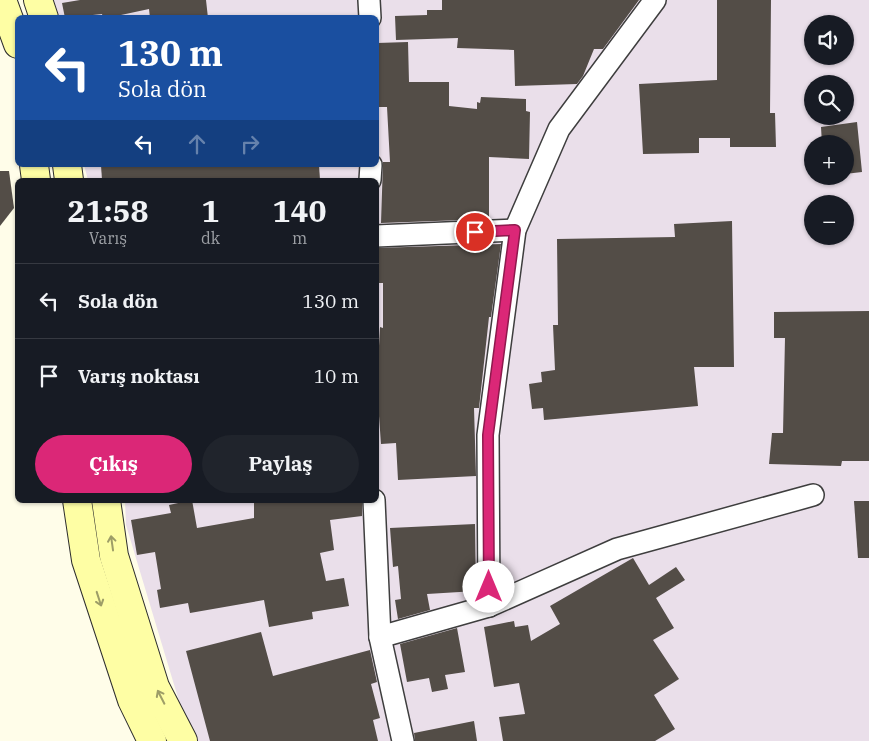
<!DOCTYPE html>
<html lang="tr">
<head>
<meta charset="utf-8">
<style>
	:root { --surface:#171b24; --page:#20242c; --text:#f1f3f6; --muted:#9ea1a6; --line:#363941; --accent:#db2777 }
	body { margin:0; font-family:"IBM Plex Serif",serif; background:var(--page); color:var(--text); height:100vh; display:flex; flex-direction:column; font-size:19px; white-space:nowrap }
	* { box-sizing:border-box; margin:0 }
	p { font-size:16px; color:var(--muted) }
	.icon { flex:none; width:28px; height:28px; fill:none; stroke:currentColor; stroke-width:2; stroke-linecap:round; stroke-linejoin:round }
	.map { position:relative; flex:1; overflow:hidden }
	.side { position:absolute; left:15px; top:178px; width:364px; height:325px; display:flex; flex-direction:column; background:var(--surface); border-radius:8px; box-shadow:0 1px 4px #0004 }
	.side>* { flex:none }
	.hud { position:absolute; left:15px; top:15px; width:364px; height:152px; border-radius:8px; box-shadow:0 1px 4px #0004; background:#1a4fa0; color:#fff; overflow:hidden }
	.controls { position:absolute; left:804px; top:15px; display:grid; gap:10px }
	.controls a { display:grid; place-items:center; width:50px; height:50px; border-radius:50%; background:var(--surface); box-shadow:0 1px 4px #0004; font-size:25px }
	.pin { position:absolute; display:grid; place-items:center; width:42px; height:42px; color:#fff; margin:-21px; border:2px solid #fff; border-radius:50%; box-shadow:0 1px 5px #0007 }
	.me { position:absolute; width:55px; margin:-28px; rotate:0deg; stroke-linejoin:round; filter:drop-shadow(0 0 4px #0008) }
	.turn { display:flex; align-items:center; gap:18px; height:105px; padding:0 20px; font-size:22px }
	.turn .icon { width:65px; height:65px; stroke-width:2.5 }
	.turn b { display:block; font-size:35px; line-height:42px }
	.lanes { display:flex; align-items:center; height:48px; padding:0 20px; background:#0003; justify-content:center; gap:25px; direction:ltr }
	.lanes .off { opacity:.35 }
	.eta { display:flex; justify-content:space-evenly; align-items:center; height:85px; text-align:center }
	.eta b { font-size:30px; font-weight:700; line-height:35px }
	.button { display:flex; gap:10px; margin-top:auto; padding:10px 20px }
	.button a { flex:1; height:58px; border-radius:30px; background:var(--accent); color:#fff; font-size:20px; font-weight:700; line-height:58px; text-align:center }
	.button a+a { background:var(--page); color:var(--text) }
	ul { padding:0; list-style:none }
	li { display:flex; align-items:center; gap:15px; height:75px; padding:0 20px; border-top:1px solid var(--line) }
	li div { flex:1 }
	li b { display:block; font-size:19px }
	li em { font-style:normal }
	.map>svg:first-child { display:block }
	.industrial { fill:#eadfea; fill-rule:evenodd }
	.building { fill:#534d47 }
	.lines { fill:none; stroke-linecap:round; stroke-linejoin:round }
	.street-casing { stroke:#3e3e3e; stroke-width:24 }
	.secondary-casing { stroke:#2d2d2d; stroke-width:30 }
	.street { stroke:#fff; stroke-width:21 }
	.secondary { stroke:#fefea4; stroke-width:28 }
	.oneway { stroke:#9d9d67 }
	.route-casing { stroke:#8e194d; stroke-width:12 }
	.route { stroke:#db2777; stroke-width:9 }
</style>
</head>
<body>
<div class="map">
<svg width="869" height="741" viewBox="0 0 869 741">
	<rect width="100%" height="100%" fill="#fffde9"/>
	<path class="industrial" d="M 51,0 L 869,0 L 869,741 L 191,741 L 126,525 L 125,500 L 376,500 L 376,180 L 88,180 L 84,165 L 376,165 L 376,18 L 54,17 ZM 812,24 L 845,24 L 845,56 L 812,56 ZM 812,84 L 845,84 L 845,116 L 812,116 ZM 812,144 L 845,144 L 845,176 L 812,176 ZM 812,204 L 845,204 L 845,236 L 812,236 Z"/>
	<g class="building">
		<polygon points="80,0 206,0 208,18 150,18 149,9 121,15 122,18 103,18 102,14 65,18 62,3"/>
		<polygon points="442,0 639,0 603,49 594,49 583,76 577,84 515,86 514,50 457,48 458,38 396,40 395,16 427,15 427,10 442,10"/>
		<polygon points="717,0 771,0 770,113 775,113 776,147 730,147 730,138 699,138 699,153 643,154 639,84 717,80"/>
		<polygon points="408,42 409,82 449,82 449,106 477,109 477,102 480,103 481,97 526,99 526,111 530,112 529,159 489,157 489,219 381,223 383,162 390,162 387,107 378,107 377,43"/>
		<polygon points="857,122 862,172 845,174 845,144 822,144 821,127"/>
		<polygon points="101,165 319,165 320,180 102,180"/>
		<polygon points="0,171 9,171 14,208 0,226"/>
		<polygon points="732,221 734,367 694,367 698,406 544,420 543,408 532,409 529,384 542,382 541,372 555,370 553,325 558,325 557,239 675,237 674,224"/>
		<polygon points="501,244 491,317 489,317 479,408 474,408 476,476 398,480 396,443 381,444 378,402 376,402 380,327 383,328 383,283 376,283 376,248"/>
		<polygon points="869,311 869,461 842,461 841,466 769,464 772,433 783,433 785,338 774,338 774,312"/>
		<polygon points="192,500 197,528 254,518 254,500 362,500 362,516 330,520 334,550 320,553 326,581 344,578 349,606 312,612 313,619 269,627 264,600 190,613 188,603 160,608 157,590 161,589 155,552 137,555 131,520 171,513 169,505"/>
		<polygon points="854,501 869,501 869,558 858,558"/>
		<polygon points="475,524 476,591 427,594 430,610 398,619 395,600 401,599 398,566 393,567 390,528"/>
		<polygon points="633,558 649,585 676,567 685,580 656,598 674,628 653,640 679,679 654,695 675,729 655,741 503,741 499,717 525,714 519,683 494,687 484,627 514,621 515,627 528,625 531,641 560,624 550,606"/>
		<polygon points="457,628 465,672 445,675 448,689 432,692 429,678 407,682 400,644"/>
		<polygon points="261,632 273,676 370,650 377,682 371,684 380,718 373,720 378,741 210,741 186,651"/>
		<polygon points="474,721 477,741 415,741 414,733"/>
	</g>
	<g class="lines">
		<defs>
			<g id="street">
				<polyline points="369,0 370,18"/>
				<polyline points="370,180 371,165"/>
				<polyline points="376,236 515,230"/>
				<polyline points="374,500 380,637 403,741"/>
				<polyline points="489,606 488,435 515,230 559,129 655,0"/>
				<polyline points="380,637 489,606 617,549 813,495"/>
			</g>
			<g id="secondary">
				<polyline points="2,0 18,44"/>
				<polyline points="38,0 44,18"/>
				<polyline points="34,165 36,180"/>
				<polyline points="67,165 69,180"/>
				<polyline points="77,500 86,560 132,700 152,741"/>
				<polyline points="106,500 114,556 155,687 183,741"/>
			</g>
		</defs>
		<use href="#street" class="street-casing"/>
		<use href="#secondary" class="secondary-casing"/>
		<use href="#street" class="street"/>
		<use href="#secondary" class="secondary"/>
	</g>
	<defs><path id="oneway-shaft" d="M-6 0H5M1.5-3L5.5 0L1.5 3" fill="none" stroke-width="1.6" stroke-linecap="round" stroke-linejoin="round" transform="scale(1.25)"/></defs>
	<g class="oneway">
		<use href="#oneway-shaft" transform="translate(112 543) rotate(-98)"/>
		<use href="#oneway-shaft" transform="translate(99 599) rotate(72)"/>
		<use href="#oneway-shaft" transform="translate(161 697) rotate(-117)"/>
	</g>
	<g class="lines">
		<defs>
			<polyline id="route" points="475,232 515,230 488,435 489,587"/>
		</defs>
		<use href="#route" class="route-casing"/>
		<use href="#route" class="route"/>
	</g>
</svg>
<div class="controls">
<a><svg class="icon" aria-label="sound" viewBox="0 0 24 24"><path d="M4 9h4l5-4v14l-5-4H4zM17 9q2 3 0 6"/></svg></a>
<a><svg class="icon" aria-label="search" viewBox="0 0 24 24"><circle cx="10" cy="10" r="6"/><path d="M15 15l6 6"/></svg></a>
<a>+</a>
<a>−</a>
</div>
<div class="pin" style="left:475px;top:232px;background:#d93025"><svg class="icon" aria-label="arrive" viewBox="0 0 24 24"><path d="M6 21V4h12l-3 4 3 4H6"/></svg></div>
<svg class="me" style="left:489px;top:587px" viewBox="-20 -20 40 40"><circle r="19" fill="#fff"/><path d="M0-13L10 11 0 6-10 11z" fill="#db2777"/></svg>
<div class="hud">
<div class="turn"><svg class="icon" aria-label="left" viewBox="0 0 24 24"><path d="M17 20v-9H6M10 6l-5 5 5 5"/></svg><div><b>130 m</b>Sola dön</div></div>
<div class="lanes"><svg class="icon" aria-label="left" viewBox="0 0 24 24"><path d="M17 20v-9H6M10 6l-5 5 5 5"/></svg><svg class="icon off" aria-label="ahead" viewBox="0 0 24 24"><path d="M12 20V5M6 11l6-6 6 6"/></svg><svg class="icon off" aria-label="right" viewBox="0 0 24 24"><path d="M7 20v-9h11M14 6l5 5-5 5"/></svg></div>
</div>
<section class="side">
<div class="eta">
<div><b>21:58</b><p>Varış</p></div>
<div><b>1</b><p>dk</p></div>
<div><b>140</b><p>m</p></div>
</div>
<ul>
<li><svg class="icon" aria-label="left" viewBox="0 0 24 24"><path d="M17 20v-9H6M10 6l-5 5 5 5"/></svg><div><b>Sola dön</b></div><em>130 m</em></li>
<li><svg class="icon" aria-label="arrive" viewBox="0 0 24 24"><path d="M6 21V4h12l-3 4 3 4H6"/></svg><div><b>Varış noktası</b></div><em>10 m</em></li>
</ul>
<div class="button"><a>Çıkış</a><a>Paylaş</a></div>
</section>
</div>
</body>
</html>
